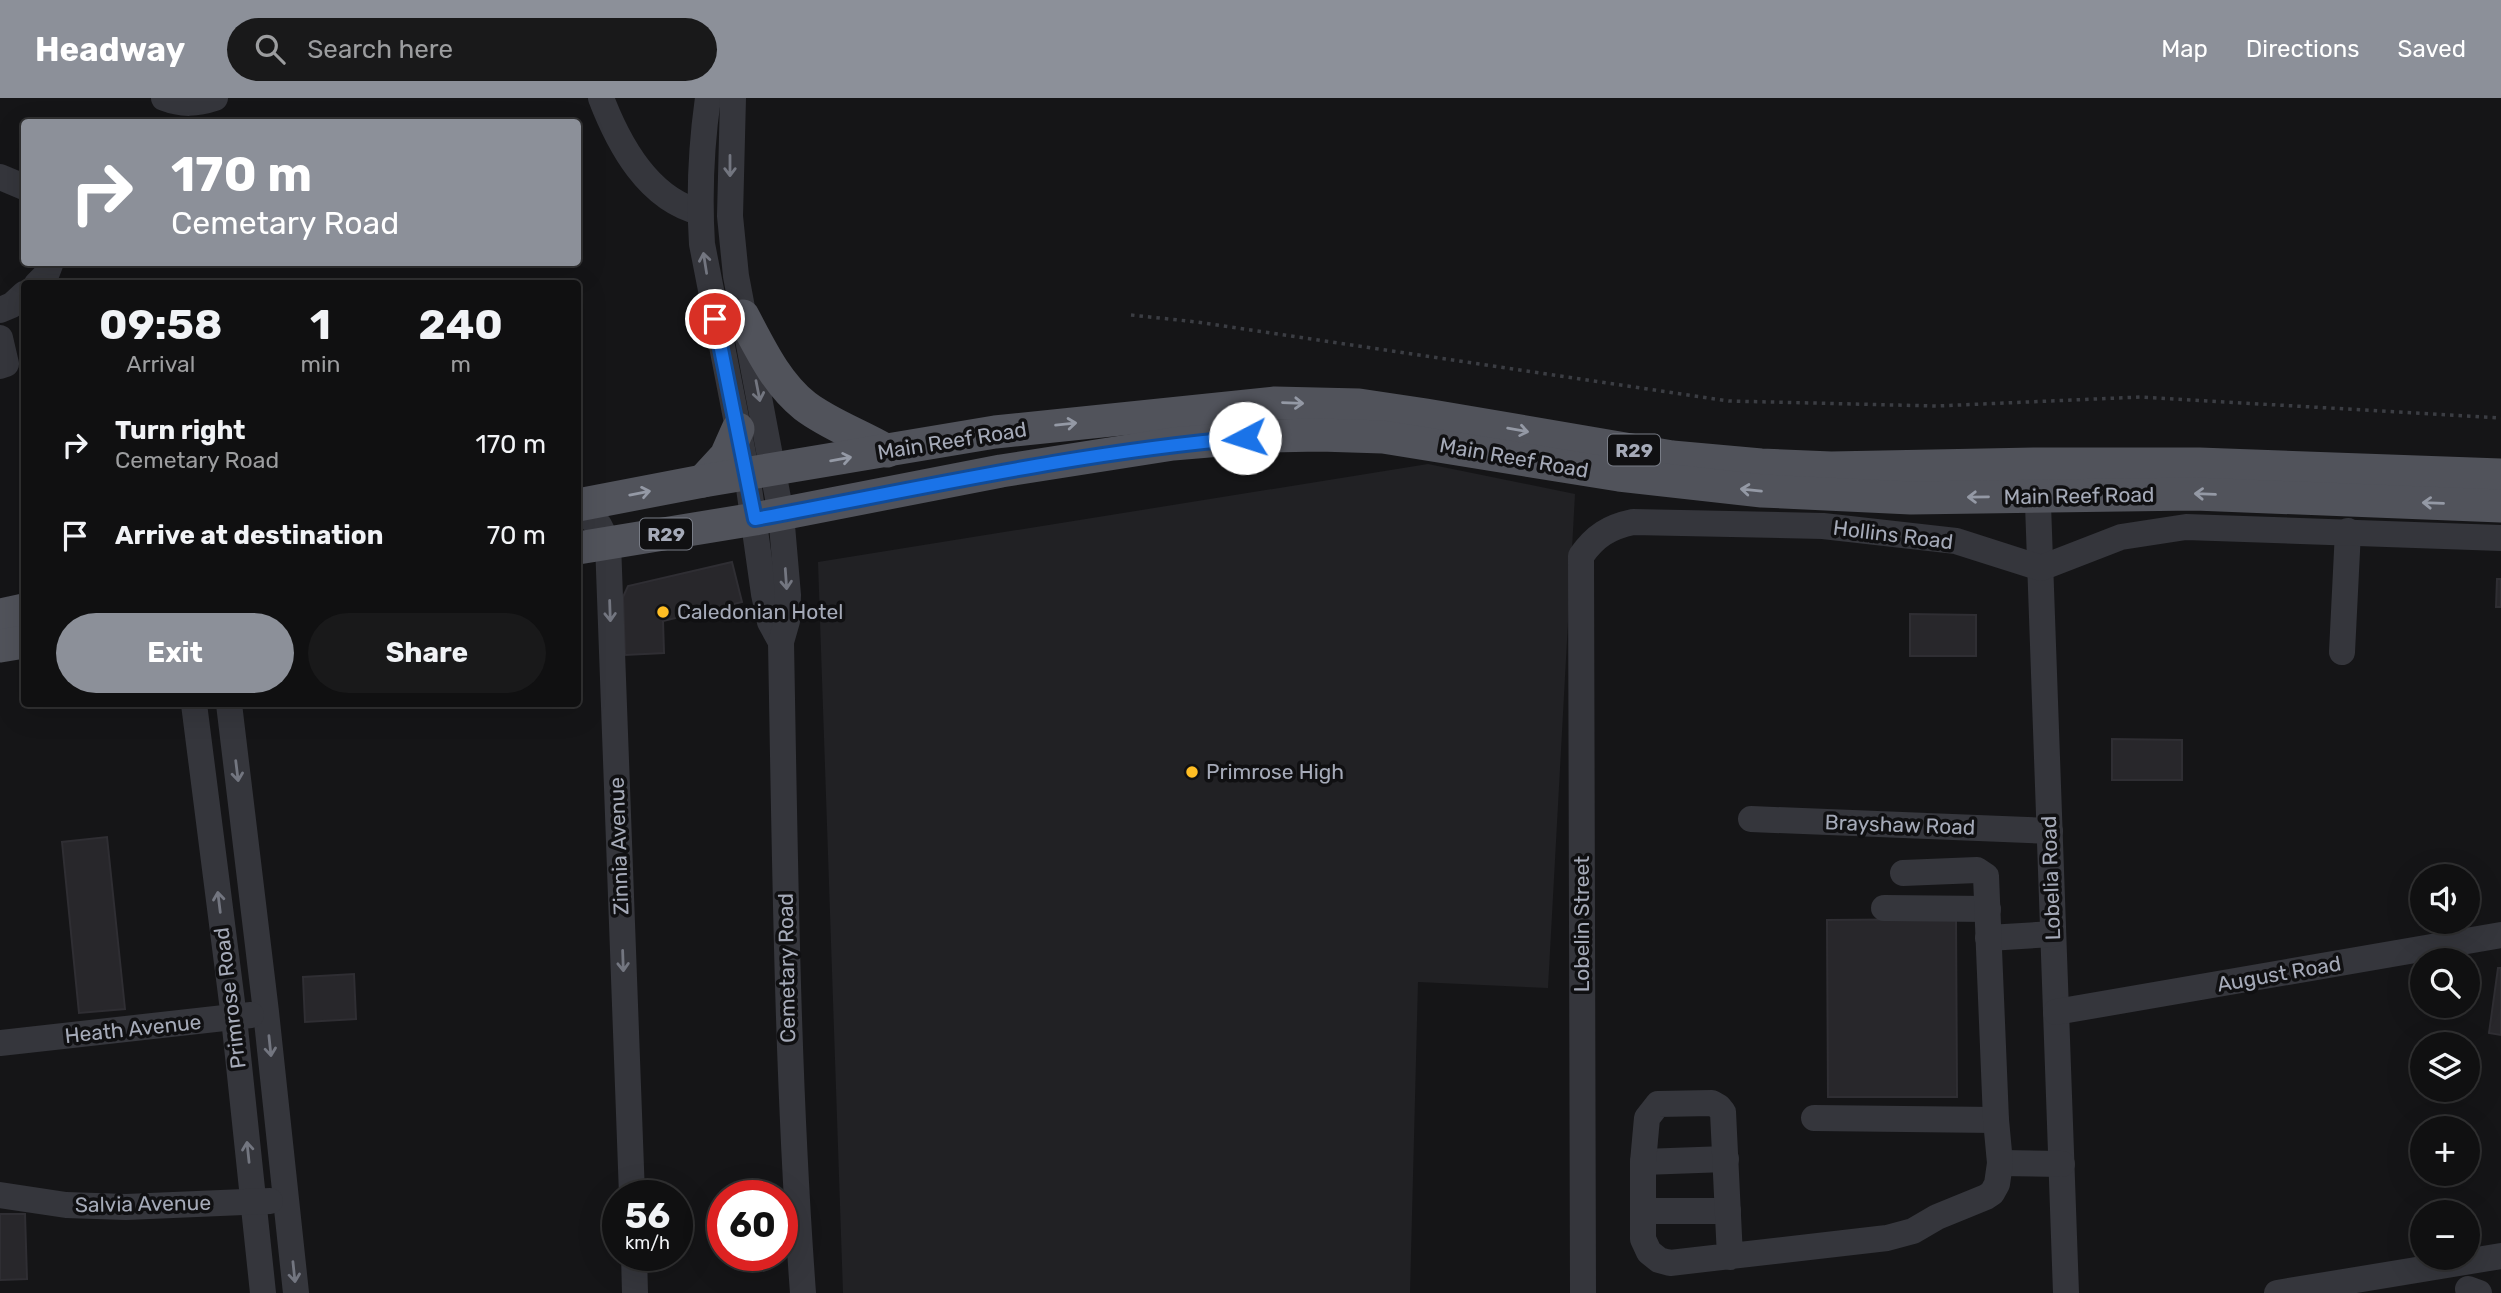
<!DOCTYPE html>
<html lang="en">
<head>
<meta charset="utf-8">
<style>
	:root { --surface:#101011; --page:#19191a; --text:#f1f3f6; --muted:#9c9d9f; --line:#303031; --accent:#8c9099 }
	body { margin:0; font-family:Rubik,sans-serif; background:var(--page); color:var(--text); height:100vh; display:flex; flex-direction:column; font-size:26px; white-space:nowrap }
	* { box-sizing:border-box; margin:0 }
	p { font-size:23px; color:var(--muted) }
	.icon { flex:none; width:38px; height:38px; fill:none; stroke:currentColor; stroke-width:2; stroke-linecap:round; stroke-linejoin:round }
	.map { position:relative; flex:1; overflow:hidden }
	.panel { position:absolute; left:21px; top:182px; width:560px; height:427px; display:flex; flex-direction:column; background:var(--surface); border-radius:7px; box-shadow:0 7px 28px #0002,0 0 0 2px var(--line) }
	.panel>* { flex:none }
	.guide { position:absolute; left:21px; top:21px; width:560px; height:147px; border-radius:7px; box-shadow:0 7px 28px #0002,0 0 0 2px var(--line); background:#8c9099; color:#fff; overflow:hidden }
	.buttons { position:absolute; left:2410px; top:766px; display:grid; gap:14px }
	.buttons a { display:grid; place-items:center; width:70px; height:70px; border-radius:50%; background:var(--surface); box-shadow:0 7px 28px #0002,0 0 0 2px var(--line); font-size:35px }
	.speed { position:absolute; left:602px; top:1082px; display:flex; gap:14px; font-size:35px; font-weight:700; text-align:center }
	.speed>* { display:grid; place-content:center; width:91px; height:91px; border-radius:50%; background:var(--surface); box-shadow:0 7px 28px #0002,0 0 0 2px var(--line); line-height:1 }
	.speed small { font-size:18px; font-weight:400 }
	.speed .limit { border:10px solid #d22; background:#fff; color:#111 }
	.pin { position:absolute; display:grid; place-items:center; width:60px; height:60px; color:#fff; margin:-30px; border:4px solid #fff; border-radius:50%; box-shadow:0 2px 7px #0007 }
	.me { position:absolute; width:77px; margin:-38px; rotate:265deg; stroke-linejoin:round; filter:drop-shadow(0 0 5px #0008) }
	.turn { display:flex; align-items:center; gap:24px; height:147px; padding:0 35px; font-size:32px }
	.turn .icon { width:91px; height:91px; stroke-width:2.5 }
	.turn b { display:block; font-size:49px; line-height:60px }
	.eta { display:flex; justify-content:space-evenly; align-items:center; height:119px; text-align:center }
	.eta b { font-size:42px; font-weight:700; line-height:49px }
	.primary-button { display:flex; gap:14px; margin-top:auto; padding:14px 35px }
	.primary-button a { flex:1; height:80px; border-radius:42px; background:var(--accent); color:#fff; font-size:28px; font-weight:700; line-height:80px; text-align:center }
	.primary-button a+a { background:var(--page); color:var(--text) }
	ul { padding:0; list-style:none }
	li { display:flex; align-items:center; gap:21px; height:91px; padding:0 35px }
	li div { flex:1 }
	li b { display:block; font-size:26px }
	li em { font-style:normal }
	header { display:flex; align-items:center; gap:42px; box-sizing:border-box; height:98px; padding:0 35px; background:var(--accent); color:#fff }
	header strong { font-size:33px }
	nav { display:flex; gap:38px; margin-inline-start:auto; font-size:24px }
	.search { width:490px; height:63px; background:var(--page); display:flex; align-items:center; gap:18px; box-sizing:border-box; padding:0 24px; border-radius:38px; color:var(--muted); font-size:26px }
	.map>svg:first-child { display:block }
	.built { fill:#212124 }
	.building { fill:#28272b; stroke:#2f2e33; stroke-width:2 }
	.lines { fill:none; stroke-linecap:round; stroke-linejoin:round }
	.path { stroke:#3b3d43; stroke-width:3.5; stroke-dasharray:3.5 5; stroke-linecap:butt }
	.minor { stroke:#35363c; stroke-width:26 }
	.major { stroke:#51535b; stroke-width:33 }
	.oneway { stroke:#737680 }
	.oneway2 { stroke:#9499a5 }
	.route-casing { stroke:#114b97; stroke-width:18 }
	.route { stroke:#1a73e8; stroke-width:12 }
	.poi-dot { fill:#ffbe24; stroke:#101012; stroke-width:2.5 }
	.labels { text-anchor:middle; stroke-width:7; stroke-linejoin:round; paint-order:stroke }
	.shield { fill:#101012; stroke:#787c86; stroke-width:2 }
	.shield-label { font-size:19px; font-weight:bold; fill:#a5aab8 }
	.street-label { font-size:21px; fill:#a5aab8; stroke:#101012 }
	.poi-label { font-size:21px; fill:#a5aab8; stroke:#101012; text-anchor:start }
</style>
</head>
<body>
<header>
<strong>Headway</strong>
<div class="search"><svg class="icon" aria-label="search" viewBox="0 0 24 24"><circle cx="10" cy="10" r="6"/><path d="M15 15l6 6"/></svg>Search here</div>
<nav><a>Map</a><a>Directions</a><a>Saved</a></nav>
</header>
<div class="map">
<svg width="2501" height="1195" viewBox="0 0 2501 1195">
	<rect width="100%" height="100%" fill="#151517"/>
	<polygon class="built" points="1428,366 1575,396 1548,890 1418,884 1410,1195 843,1195 818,464"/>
	<g class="building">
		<polygon points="732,464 742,504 663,523 664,555 625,557 623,499 628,488"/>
		<polygon points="2497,481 2501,481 2501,509 2496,509"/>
		<polygon points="1910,516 1976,517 1976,558 1910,558"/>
		<polygon points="2112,641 2182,642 2182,682 2112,682"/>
		<polygon points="107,739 125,911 79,915 62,744"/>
		<polygon points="1956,821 1957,999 1828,999 1827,822"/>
		<polygon points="2498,870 2501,870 2501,937 2489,935"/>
		<polygon points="354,876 356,921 305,924 303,879"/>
		<polygon points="0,1116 25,1116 27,1181 0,1182"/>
	</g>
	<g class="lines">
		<polyline class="path" points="1131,217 1197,224 1729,303 1936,308 2140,299 2501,320"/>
		<g class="minor">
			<path d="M 164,0 C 182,7 197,6 215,0"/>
			<path d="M 601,0 C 619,47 648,101 700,114"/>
			<path d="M 708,0 C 701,49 699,97 702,146 L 747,376 L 764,496 L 770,524 L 781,544"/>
			<path d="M 733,0 L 730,118 L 736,178 L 781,416 L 788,497 L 787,523 L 781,544 C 785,761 787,978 803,1195"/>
			<polyline points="0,79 24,89"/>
			<polyline points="37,186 46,177 51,164"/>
			<polyline points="0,212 12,207 24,196"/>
			<polyline points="0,240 6,266 0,268"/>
			<polyline points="2037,378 2066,1195"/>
			<polyline points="578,411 599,427 608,445 632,1097"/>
			<polyline points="2342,554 2348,433"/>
			<polyline points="194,606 234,920 263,1195"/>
			<polyline points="229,606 266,914 296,1195"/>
			<polyline points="1751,721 2050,733"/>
			<polyline points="1884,810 1988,811"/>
			<polyline points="1988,840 2053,836"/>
			<polyline points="2056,914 2501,837"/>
			<polyline points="0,945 251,917"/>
			<polyline points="1814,1020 1996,1022"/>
			<polyline points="1643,1064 1726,1061"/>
			<polyline points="2000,1065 2062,1066"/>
			<polyline points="0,1097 66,1107 126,1109 270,1103"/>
			<polyline points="1643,1113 1728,1113"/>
			<polyline points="634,1157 635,1195"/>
			<polyline points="1730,1159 1723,1014 1719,1009 1712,1005 1658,1006 1647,1020 1643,1064 1643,1141 1649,1154 1659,1162 1670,1165 1887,1140 1913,1133 1937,1119 1986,1099 1992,1095 1997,1086 2000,1065 1996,1022 1986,778 1977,772 1903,775"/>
			<polyline points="2468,1191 2479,1195"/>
			<path d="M 1583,1195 L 1581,458 C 1595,438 1609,429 1633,424 L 1823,428 L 1956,443 L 2041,470 L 2121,439 L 2186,429 L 2501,440"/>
			<polyline points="2277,1195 2501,1158"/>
		</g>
		<g class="major">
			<path d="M 743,218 C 760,250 776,285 805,308 C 830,327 860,337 887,353"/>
			<polyline points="703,383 726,358 738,331"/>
			<polyline points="578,407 703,383 995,334 1275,305 1359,307 1426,317 1672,359 1761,367 1831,370 2037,366 2199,366 2501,377"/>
			<polyline points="578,450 755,421 1001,373 1173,346 1268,338 1320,337 1383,339 1619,377 1762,393 1911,400 2195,396 2501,408"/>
			<polyline points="0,517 24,512"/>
			<polyline points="0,548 24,544"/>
		</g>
	</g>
	<defs><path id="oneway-shaft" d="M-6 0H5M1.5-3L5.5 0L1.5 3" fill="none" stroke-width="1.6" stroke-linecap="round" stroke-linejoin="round" transform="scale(1.75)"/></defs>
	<g class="oneway">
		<use href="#oneway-shaft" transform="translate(730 68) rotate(90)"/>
		<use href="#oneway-shaft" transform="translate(705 165) rotate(-99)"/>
		<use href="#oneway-shaft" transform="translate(758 293) rotate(79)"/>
		<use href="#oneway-shaft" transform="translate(786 481) rotate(86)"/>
		<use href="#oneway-shaft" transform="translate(610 513) rotate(88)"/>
		<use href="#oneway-shaft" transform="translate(237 673) rotate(83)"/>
		<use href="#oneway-shaft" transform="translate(219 804) rotate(-97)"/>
		<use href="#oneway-shaft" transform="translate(623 863) rotate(88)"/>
		<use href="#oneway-shaft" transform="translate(270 948) rotate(84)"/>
		<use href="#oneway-shaft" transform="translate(248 1054) rotate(-96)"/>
		<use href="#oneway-shaft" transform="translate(294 1174) rotate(84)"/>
	</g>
	<g class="oneway2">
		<use href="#oneway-shaft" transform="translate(1293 305) rotate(2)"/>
		<use href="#oneway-shaft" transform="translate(1066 326) rotate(-6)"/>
		<use href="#oneway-shaft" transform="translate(1518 332) rotate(10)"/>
		<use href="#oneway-shaft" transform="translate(841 361) rotate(-10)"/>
		<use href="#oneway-shaft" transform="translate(1751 392) rotate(-174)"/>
		<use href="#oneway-shaft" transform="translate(640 395) rotate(-11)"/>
		<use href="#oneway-shaft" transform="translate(2205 396) rotate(-178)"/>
		<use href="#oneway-shaft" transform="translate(1978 399) rotate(179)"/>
		<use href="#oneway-shaft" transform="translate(2433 405) rotate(-178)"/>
	</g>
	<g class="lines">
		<defs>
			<path id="route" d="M 715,221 L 755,421 C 917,391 1079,354 1245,340"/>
		</defs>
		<use href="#route" class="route-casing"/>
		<use href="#route" class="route"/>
	</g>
	<g class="poi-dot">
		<circle cx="663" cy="514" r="7"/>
		<circle cx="1192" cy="674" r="7"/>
	</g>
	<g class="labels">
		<g class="shield">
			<rect x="1608" y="336.5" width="52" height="31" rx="5"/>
			<rect x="640" y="420.5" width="52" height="31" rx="5"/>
		</g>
		<g class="shield-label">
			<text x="1634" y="359">R29</text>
			<text x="666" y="443">R29</text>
		</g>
		<g class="street-label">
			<text transform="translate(952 343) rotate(-9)" y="7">Main Reef Road</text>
			<text transform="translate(1514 360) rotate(10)" y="7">Main Reef Road</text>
			<text transform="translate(2079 398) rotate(-1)" y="7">Main Reef Road</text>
			<text transform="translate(1893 437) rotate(7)" y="7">Hollins Road</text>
			<text transform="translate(1900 727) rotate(2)" y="7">Brayshaw Road</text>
			<text transform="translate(619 748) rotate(-92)" y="7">Zinnia Avenue</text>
			<text transform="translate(2051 780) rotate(-92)" y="7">Lobelia Road</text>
			<text transform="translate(1582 826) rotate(-90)" y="7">Lobelin Street</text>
			<text transform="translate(787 870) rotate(-91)" y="7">Cemetary Road</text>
			<text transform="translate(2279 876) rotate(-10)" y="7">August Road</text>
			<text transform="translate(230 900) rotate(-97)" y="7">Primrose Road</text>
			<text transform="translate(133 931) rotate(-6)" y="7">Heath Avenue</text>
			<text transform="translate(143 1106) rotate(-1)" y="7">Salvia Avenue</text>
		</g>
		<g class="poi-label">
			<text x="677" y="521">Caledonian Hotel</text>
			<text x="1206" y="681">Primrose High</text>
		</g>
	</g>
</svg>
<div class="buttons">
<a><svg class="icon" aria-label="sound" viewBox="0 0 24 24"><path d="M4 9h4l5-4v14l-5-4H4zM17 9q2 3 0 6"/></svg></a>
<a><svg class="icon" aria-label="search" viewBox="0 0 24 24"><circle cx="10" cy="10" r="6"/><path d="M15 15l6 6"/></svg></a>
<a><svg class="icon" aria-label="layers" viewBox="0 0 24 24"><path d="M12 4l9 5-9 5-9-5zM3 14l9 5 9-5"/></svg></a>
<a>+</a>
<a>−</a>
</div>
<div class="speed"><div>56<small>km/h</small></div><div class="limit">60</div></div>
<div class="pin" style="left:715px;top:221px;background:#d93025"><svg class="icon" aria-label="arrive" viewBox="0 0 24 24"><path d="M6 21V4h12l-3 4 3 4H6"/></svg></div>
<svg class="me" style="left:1245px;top:340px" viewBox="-20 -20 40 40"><circle r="19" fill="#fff"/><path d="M0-13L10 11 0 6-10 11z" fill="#1a73e8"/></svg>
<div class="guide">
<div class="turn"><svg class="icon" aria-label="right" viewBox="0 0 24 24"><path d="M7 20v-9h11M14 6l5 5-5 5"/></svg><div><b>170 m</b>Cemetary Road</div></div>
</div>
<section class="panel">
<div class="eta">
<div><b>09:58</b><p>Arrival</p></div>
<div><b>1</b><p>min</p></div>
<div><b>240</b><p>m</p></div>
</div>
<ul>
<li><svg class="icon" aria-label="right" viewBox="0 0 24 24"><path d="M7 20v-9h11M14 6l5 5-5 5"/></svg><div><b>Turn right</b><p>Cemetary Road</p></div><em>170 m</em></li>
<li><svg class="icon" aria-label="arrive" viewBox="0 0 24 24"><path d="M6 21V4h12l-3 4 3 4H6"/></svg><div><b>Arrive at destination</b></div><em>70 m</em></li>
</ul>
<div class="primary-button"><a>Exit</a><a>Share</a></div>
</section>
</div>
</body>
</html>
